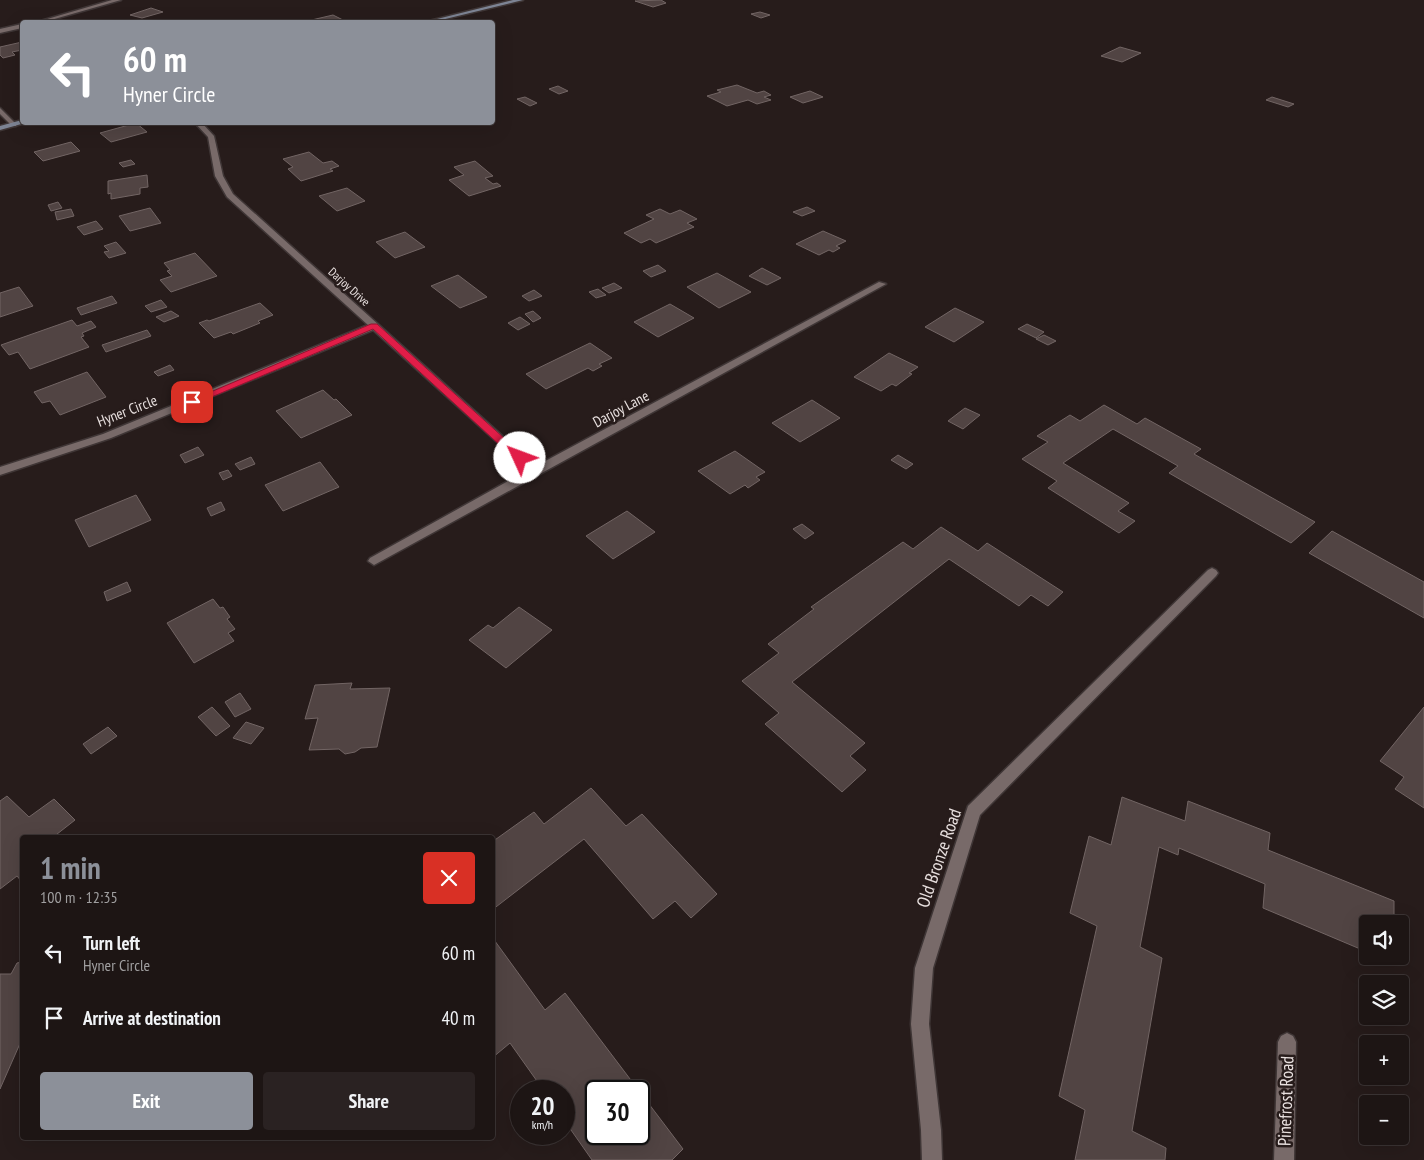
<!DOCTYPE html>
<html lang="en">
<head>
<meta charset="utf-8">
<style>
	:root { --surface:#1d1514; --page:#2a2222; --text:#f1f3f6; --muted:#a09fa0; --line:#3b3434; --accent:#8c9099 }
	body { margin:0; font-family:"PT Sans Narrow",sans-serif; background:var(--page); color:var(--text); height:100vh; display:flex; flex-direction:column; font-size:19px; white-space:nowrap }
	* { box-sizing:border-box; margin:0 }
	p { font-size:16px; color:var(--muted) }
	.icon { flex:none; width:28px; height:28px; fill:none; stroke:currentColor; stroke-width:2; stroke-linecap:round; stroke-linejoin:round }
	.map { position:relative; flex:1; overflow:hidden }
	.drawer { position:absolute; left:20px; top:835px; width:475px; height:305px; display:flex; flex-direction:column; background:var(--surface); border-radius:5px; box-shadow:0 5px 20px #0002,0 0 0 1px var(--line) }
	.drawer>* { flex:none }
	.guide { position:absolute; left:20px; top:20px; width:475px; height:105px; border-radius:5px; box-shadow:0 5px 20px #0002,0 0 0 1px var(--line); background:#8c9099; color:#fff; overflow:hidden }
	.fabs { position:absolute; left:1359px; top:915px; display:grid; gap:10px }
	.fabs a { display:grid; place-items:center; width:50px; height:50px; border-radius:5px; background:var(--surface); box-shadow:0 5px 20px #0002,0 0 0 1px var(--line); font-size:25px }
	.speed { position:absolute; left:510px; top:1080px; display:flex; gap:10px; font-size:25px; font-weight:700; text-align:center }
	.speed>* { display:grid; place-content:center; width:65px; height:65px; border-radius:50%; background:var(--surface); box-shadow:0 5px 20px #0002,0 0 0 1px var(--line); line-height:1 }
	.speed small { font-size:12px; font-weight:400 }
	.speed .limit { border:2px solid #111; border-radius:8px; background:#fff; color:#111 }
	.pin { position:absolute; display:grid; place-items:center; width:42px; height:42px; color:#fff; margin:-21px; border-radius:10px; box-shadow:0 2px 8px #0006 }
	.me { position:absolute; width:55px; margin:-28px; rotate:313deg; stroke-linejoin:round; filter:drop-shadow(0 0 4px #0008) }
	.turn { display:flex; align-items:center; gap:18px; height:105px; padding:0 20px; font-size:22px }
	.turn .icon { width:65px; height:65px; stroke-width:2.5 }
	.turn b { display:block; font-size:35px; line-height:42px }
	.round { display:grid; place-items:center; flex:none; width:52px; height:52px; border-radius:5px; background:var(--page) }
	.summary { display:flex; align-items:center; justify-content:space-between; height:85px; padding:0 20px }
	h1 { font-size:30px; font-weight:700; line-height:38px; color:var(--accent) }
	.button { display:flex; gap:10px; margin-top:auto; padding:10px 20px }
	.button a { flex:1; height:58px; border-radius:5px; background:var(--accent); color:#fff; font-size:20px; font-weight:700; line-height:58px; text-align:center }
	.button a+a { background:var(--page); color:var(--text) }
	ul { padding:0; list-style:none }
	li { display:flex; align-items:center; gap:15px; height:65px; padding:0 20px }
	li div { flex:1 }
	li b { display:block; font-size:19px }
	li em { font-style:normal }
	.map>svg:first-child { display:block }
	.building { fill:#514443; stroke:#726564; fill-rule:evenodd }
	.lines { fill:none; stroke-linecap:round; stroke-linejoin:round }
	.street-casing { stroke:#3f3636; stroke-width:3 }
	.secondary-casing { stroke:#3f3636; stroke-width:3 }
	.street { fill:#786a69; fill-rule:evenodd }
	.secondary { fill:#7d8494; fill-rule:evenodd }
	.route { fill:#e11d48; stroke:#92132f }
	.labels { text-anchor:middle; stroke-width:5; stroke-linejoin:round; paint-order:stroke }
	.far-street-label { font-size:12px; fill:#e8e0df; stroke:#271c1b }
	.street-label { font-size:15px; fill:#e8e0df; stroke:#271c1b }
	.near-street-label { font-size:18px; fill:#e8e0df; stroke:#271c1b }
</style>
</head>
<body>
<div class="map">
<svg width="1424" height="1160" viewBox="0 0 1424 1160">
	<rect width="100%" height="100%" fill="#271c1b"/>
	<g class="building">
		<polygon points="661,0 666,3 653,7 635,1"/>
		<polygon points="151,8 163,12 142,18 130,15"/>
		<polygon points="760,12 770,15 761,18 751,14"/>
		<polygon points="333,15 343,20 333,22 303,22"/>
		<polygon points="22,42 22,50 12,52 15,55 3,58 0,55 0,47"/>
		<polygon points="1120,47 1141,53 1122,62 1101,56"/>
		<polygon points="737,85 757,93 764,91 771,95 764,97 771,100 757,104 748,100 727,106 707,96 721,92 717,90"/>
		<polygon points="558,86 568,91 559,94 549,89"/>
		<polygon points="810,91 823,97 803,103 790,97"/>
		<polygon points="525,97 537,103 530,106 517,99"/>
		<polygon points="1272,97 1294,104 1288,107 1266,100"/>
		<polygon points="136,123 147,132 111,142 100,133"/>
		<polygon points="71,142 80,151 43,161 34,152"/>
		<polygon points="309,152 323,163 332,161 339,166 330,169 333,171 301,181 288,169 293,167 283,159"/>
		<polygon points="131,160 135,164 123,167 119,163"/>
		<polygon points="475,161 493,176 485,178 493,184 497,183 501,186 469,196 449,180 464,175 454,167"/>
		<polygon points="147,175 148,187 140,188 140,194 111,199 111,193 108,194 108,181"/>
		<polygon points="347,188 365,201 337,211 319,196"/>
		<polygon points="58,202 62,208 51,211 48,205"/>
		<polygon points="807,207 815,211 802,216 793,212"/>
		<polygon points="150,208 161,223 130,231 119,216"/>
		<polygon points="71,209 74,216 57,220 55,212"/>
		<polygon points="660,209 670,214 680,210 697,219 687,223 694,227 656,243 650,239 641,243 624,233 654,219 646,215"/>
		<polygon points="96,221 103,229 84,235 77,227"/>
		<polygon points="823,231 846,241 836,246 840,248 833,252 829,250 819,255 796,244"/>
		<polygon points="405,232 425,247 395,258 376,242"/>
		<polygon points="116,242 126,253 109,258 104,252 109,251 104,246"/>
		<polygon points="195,253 217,276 171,292 160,280 172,276 167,271 170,270 164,263"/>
		<polygon points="658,265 666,271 651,277 643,271"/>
		<polygon points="762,268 781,278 767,285 749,276"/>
		<polygon points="717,273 751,292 719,308 687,287"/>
		<polygon points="458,275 487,297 460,308 431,286"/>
		<polygon points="614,283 622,288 609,293 602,288"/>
		<polygon points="19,287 33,306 0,317 0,293"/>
		<polygon points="598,289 606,295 596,298 589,292"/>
		<polygon points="534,290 542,296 529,301 522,296"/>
		<polygon points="112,296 117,303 81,315 77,308"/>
		<polygon points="161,300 167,307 151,312 145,306"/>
		<polygon points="260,303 273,315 258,321 260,323 233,334 231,332 214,338 199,323 207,320 209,321"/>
		<polygon points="670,304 694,318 658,337 634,322"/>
		<polygon points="955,308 984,322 954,342 925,327"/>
		<polygon points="171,311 179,316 164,322 156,317"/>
		<polygon points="533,311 541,318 533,322 525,314"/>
		<polygon points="520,317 530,324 518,330 508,323"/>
		<polygon points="72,320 77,326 91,321 96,327 82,333 84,336 81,337 89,347 30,369 18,352 9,355 1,345"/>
		<polygon points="1027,324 1044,332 1036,338 1018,329"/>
		<polygon points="147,330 151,336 106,352 102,345"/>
		<polygon points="1044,335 1056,341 1048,345 1036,339"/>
		<polygon points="590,343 612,358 599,364 602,366 593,371 588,368 546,389 526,374"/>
		<polygon points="889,353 918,367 909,373 912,374 896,386 892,384 881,391 854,377"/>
		<polygon points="170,365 174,370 158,376 154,372"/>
		<polygon points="87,372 106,397 60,415 50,401 42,403 34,392"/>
		<polygon points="323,390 334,400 336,399 352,415 301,438 276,411"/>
		<polygon points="812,400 840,418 800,442 772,423"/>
		<polygon points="1104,405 1137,424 1145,418 1201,449 1194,454 1315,522 1291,543 1169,473 1178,466 1113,429 1063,463 1129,503 1118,511 1135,521 1119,533 1048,488 1057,481 1022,459 1048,442 1037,436 1070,415 1080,421"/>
		<polygon points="965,408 980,415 963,429 948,421"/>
		<polygon points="198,447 204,455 185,463 180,455"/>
		<polygon points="735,451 765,472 756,477 760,480 748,488 745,485 730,494 698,471"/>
		<polygon points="898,455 913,464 906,469 891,460"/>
		<polygon points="251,457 255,464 240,470 235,464"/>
		<polygon points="320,462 339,487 283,511 265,485"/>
		<polygon points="228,470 232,476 223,480 219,473"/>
		<polygon points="136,495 151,520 89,547 75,520"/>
		<polygon points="221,502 225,510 211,516 207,508"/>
		<polygon points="627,511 655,532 613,559 586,536"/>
		<polygon points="802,524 814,533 805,539 793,529"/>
		<polygon points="941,527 978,551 987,543 1063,592 1048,606 1031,595 1019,606 949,559 792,682 865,743 850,756 866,770 842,792 765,724 779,713 742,681 779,653 768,644 814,609 811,607 903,542 913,549"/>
		<polygon points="1332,531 1424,582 1424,618 1309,553"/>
		<polygon points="127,582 131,591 107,601 104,592"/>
		<polygon points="213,599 220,608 223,607 230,617 227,619 235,629 228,633 234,641 194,663 167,623"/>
		<polygon points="519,607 552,630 506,668 469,640 488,625 493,628"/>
		<polygon points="352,683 350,689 390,688 377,747 361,748 355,752 345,754 339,749 309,750 318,718 305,719 315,685"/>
		<polygon points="240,693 251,709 235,717 225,702"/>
		<polygon points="212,707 230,726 216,736 198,717"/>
		<polygon points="1424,707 1424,808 1395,789 1404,777 1380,761"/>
		<polygon points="246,722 264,728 251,744 233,738"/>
		<polygon points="108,727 117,736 91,754 83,744"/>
		<polygon points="591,788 626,826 642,814 717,894 691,918 675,901 653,919 584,839 492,910 492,842 534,812 544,824"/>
		<polygon points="7,796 29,817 54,799 75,820 52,838 22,838 22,882 17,876 0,889 0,801"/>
		<polygon points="1122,797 1185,821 1188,801 1270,833 1268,850 1394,901 1394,924 1366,923 1365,951 1263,908 1265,884 1179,848 1178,855 1159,847 1140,947 1162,958 1132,1131 1166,1148 1165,1160 1075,1160 1085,1110 1059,1096 1097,926 1070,913 1089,836 1111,845"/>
		<path d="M 492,937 L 545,1010 L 565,993 L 683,1149 L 672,1160 L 592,1160 L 564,1120 L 564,1091 L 544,1091 L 510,1043 L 492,1058 ZM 596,1091 L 639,1091 L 639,1134 L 596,1134 Z"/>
		<polygon points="22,962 22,1039 0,1089 0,974 11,974 17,963"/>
	</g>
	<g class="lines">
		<defs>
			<g id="street">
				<polygon points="112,0 121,0 44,22 37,22"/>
				<polygon points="22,24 22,28 0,33 0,29"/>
				<polygon points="0,108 16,124 16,126 12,126 0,114"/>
				<polygon points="194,122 201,122 214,136 223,176 233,194 536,466 879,282 886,284 374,565 368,561 370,558 528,470 373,330 111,438 0,475 0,467 103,434 368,325 227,197 215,176 208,137"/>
				<polygon points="1212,568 1216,570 1218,573 1216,576 980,815 933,968 929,1024 941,1130 942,1160 922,1160 921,1130 911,1024 915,968 968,806 1208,570"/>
				<polygon points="1287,1033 1293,1036 1296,1042 1294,1160 1274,1160 1278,1042 1281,1036"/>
			</g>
			<g id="secondary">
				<polygon points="513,0 523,0 433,22 425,22"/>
				<polygon points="22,120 22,122 25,123 0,130 0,126"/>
			</g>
		</defs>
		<use href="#street" class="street-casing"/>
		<use href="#secondary" class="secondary-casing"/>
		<use href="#street" class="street"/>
		<use href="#secondary" class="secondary"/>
	</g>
	<polygon class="route" points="371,324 377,324 524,456 524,460 516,460 373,329 195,404 189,404 187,402"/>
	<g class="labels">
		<g class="far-street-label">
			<text transform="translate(349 287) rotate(42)" y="4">Darjoy Drive</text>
		</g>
		<g class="street-label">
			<text transform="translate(621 409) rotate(-28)" y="5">Darjoy Lane</text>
			<text transform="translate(127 411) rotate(-21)" y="5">Hyner Circle</text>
		</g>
		<g class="near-street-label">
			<text transform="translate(939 858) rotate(-71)" y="6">Old Bronze Road</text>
			<text transform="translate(1286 1101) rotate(-88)" y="6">Pinefrost Road</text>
		</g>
	</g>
</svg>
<div class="fabs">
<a><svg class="icon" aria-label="sound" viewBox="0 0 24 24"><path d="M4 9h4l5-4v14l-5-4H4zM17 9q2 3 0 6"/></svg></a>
<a><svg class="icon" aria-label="layers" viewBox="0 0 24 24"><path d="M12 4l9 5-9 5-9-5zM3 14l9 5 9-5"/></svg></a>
<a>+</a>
<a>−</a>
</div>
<div class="speed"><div>20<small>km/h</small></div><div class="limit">30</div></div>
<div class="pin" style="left:192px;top:402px;background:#d93025"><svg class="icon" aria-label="arrive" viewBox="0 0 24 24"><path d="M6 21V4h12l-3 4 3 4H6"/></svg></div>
<svg class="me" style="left:520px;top:458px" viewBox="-20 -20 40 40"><circle r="19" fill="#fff"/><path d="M0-13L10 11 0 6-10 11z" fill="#e11d48"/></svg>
<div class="guide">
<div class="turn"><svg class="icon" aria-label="left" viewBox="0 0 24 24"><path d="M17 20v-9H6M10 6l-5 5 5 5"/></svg><div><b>60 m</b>Hyner Circle</div></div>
</div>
<section class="drawer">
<div class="summary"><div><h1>1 min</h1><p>100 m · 12:35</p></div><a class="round" style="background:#d93025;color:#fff"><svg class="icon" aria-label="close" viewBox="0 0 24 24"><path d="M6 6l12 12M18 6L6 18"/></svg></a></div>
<ul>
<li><svg class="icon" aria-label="left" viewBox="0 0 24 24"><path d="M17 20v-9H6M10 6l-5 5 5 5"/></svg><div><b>Turn left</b><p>Hyner Circle</p></div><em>60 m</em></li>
<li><svg class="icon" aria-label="arrive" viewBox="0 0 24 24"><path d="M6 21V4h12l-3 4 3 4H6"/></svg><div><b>Arrive at destination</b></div><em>40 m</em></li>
</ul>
<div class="button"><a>Exit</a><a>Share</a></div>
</section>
</div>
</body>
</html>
